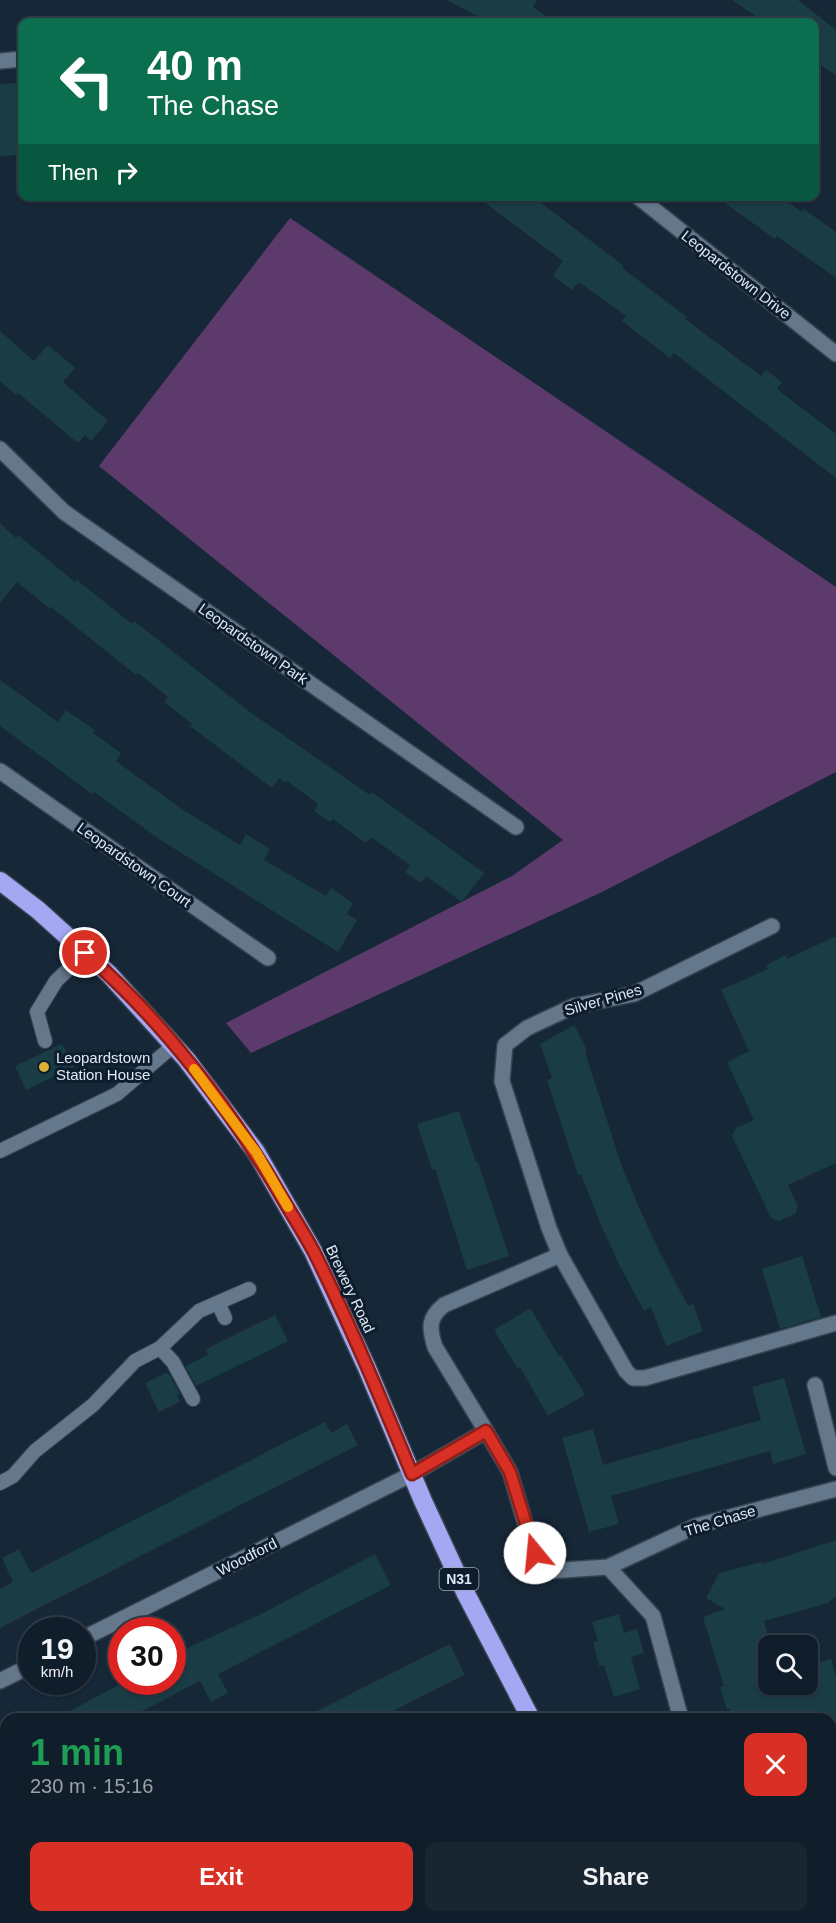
<!DOCTYPE html>
<html lang="en">
<head>
<meta charset="utf-8">
<style>
	:root { --surface:#101d2a; --page:#192632; --text:#f1f3f6; --muted:#9ca2a8; --line:#303b47; --accent:#d93025 }
	body { margin:0; font-family:Helvetica,sans-serif; background:var(--page); color:var(--text); height:100vh; display:flex; flex-direction:column; font-size:22px; white-space:nowrap }
	* { box-sizing:border-box; margin:0 }
	p { font-size:20px; color:var(--muted) }
	.icon { flex:none; width:33px; height:33px; fill:none; stroke:currentColor; stroke-width:2; stroke-linecap:round; stroke-linejoin:round }
	.map { position:relative; flex:1; overflow:hidden }
	.drawer { position:absolute; left:0px; top:1713px; width:837px; height:210px; display:flex; flex-direction:column; background:var(--surface); border-radius:18px 18px 0 0; box-shadow:0 2px 4px #0004,0 0 0 2px var(--line) }
	.drawer>* { flex:none }
	.guide { position:absolute; left:18px; top:18px; width:801px; height:183px; border-radius:12px; box-shadow:0 2px 4px #0004,0 0 0 2px var(--line); background:#0b6e4f; color:#fff; overflow:hidden }
	.controls { position:absolute; left:758px; top:1635px; display:grid; gap:12px }
	.controls a { display:grid; place-items:center; width:60px; height:60px; border-radius:12px; background:var(--surface); box-shadow:0 2px 4px #0004,0 0 0 2px var(--line); font-size:30px }
	.speed { position:absolute; left:18px; top:1617px; display:flex; gap:12px; font-size:30px; font-weight:700; text-align:center }
	.speed>* { display:grid; place-content:center; width:78px; height:78px; border-radius:50%; background:var(--surface); box-shadow:0 2px 4px #0004,0 0 0 2px var(--line); line-height:1 }
	.speed small { font-size:15px; font-weight:400 }
	.speed .limit { border:9px solid #d22; background:#fff; color:#111 }
	.pin { position:absolute; display:grid; place-items:center; width:51px; height:51px; color:#fff; margin:-26px; border:3px solid #fff; border-radius:50%; box-shadow:0 2px 6px #0007 }
	.me { position:absolute; width:66px; margin:-33px; rotate:343deg; stroke-linejoin:round; filter:drop-shadow(0 0 4px #0008) }
	.turn { display:flex; align-items:center; gap:21px; height:126px; padding:0 30px; font-size:27px }
	.turn .icon { width:78px; height:78px; stroke-width:2.5 }
	.turn b { display:block; font-size:42px; line-height:51px }
	.then { display:flex; align-items:center; height:57px; padding:0 30px; background:#0003; gap:12px; font-size:22px }
	.round { display:grid; place-items:center; flex:none; width:63px; height:63px; border-radius:12px; background:var(--page) }
	.headline { display:flex; align-items:center; justify-content:space-between; height:102px; padding:0 30px }
	h1 { font-size:36px; font-weight:600; line-height:45px; color:#1e9e55 }
	.button { display:flex; gap:12px; margin-top:auto; padding:12px 30px }
	.button a { flex:1; height:69px; border-radius:12px; background:var(--accent); color:#fff; font-size:24px; font-weight:600; line-height:69px; text-align:center }
	.button a+a { background:var(--page); color:var(--text) }
	.map>svg:first-child { display:block }
	.green { fill:#5c3b6c }
	.building { fill:#1a3c45 }
	.lines { fill:none; stroke-linecap:round; stroke-linejoin:round }
	.lane-casing { stroke:#374351; stroke-width:16 }
	.street-casing { stroke:#374351; stroke-width:18 }
	.highway-casing { stroke:#374351; stroke-width:21 }
	.lane { stroke:#64778b; stroke-width:14 }
	.street { stroke:#64778b; stroke-width:15 }
	.highway { stroke:#a4a7f2; stroke-width:18 }
	.route-casing { stroke:#8d1f18; stroke-width:15 }
	.route { stroke:#d93025; stroke-width:10 }
	.slow { stroke:#f59e0b; stroke-width:10 }
	.poi-dot { fill:#dbb233; stroke:#0d1d2d; stroke-width:2 }
	.labels { text-anchor:middle; stroke-width:6; stroke-linejoin:round; paint-order:stroke }
	.shield { fill:#0d1d2d; stroke:#9facb8; stroke-width:1.5 }
	.shield-label { font-size:14px; font-weight:bold; fill:#dee9f4 }
	.street-label { font-size:15px; fill:#dee9f4; stroke:#0d1d2d }
	.poi-label { font-size:15px; fill:#dee9f4; stroke:#0d1d2d; text-anchor:start }
</style>
</head>
<body>
<div class="map">
<svg width="836" height="1923" viewBox="0 0 836 1923">
	<rect width="100%" height="100%" fill="#162738"/>
	<polygon class="green" points="290,218 836,587 836,772 600,893 251,1053 226,1023 512,876 563,840 99,466"/>
	<g class="building">
		<polygon points="447,0 537,0 533,7 555,22 488,22"/>
		<polygon points="732,0 798,0 836,30 836,75 814,61 814,22 764,22"/>
		<polygon points="16,83 20,155 0,156 0,84"/>
		<polygon points="476,196 532,196 624,266 622,268 687,317 685,319 761,376 766,370 782,382 777,389 836,434 836,478 674,353 670,358 622,321 626,316 579,282 572,290 553,276 563,261"/>
		<polygon points="715,196 780,196 802,212 804,209 836,232 836,278 777,236 775,239"/>
		<polygon points="0,331 34,361 48,345 75,368 63,382 108,421 91,441 85,435 78,443 18,393 16,395 0,381"/>
		<polygon points="0,523 16,538 18,535 75,582 77,580 132,624 134,621 250,712 370,795 372,792 484,873 462,902 426,876 421,883 405,872 410,865 371,837 366,843 333,819 330,822 314,811 318,804 287,781 285,783 279,778 272,788 190,726 192,724 164,702 168,697 138,673 136,675 51,607 49,608 17,582 0,603"/>
		<polygon points="0,680 58,722 66,710 95,730 93,733 121,753 116,761 179,807 240,845 246,834 270,849 264,860 326,896 331,888 353,903 347,914 357,920 338,952 159,839 94,792 92,794 0,726"/>
		<polygon points="836,936 836,1163 788,1185 798,1206 795,1214 779,1221 771,1218 732,1136 736,1128 754,1120 727,1062 749,1051 721,990 768,969 766,965 786,955 787,959"/>
		<polygon points="574,1025 587,1050 585,1052 621,1164 637,1203 659,1251 688,1306 693,1304 703,1331 666,1346 651,1307 644,1311 620,1266 600,1223 581,1174 578,1175 547,1080 552,1078 540,1044"/>
		<polygon points="62,1044 74,1067 26,1090 15,1066"/>
		<polygon points="459,1111 476,1162 478,1162 509,1256 467,1270 435,1169 432,1170 417,1124"/>
		<polygon points="802,1256 821,1317 780,1329 762,1269"/>
		<polygon points="530,1308 559,1356 561,1355 585,1395 548,1416 520,1367 518,1369 494,1330"/>
		<polygon points="275,1315 288,1341 196,1386 185,1366 208,1355 206,1349"/>
		<polygon points="166,1373 169,1374 180,1394 177,1395 180,1402 159,1412 145,1383"/>
		<polygon points="784,1378 806,1454 773,1464 770,1451 611,1496 619,1524 589,1532 562,1438 593,1429 603,1465 761,1420 752,1387"/>
		<polygon points="325,1422 331,1433 347,1424 358,1445 0,1628 0,1589 13,1582 2,1558 19,1549 31,1573"/>
		<polygon points="836,1540 836,1596 828,1603 764,1621 769,1642 768,1684 807,1684 807,1667 831,1659 836,1676 836,1719 733,1719 729,1708 727,1710 720,1687 724,1686 703,1617 725,1609 706,1598 719,1573 761,1562 762,1564"/>
		<polygon points="375,1554 391,1585 218,1674 228,1693 211,1702 200,1681 127,1719 55,1719 124,1682 172,1682 172,1655 261,1614"/>
		<polygon points="619,1614 624,1633 637,1629 644,1653 631,1657 640,1689 614,1697 604,1665 599,1666 593,1642 598,1641 592,1622"/>
		<polygon points="450,1644 465,1675 377,1719 301,1719"/>
	</g>
	<g class="lines">
		<defs>
			<g id="lane">
				<polyline points="45,1041 37,1012 56,981 85,953"/>
				<polyline points="0,1151 117,1094 174,1045"/>
				<polyline points="218,1303 225,1318"/>
				<polyline points="160,1348 173,1362 193,1399"/>
				<polyline points="0,1483 13,1476 35,1451 93,1405 135,1361 160,1348 199,1311 249,1289"/>
			</g>
			<g id="street">
				<polyline points="0,61 22,59"/>
				<polyline points="637,196 836,354"/>
				<polyline points="0,449 64,512 516,827"/>
				<polyline points="0,771 268,958"/>
				<polyline points="560,1255 549,1228 502,1081 505,1045 527,1028 574,1006 634,994 772,926"/>
				<polyline points="815,1385 836,1468"/>
				<path d="M 486,1431 L 435,1347 C 429,1328 428,1318 444,1305 L 560,1255 L 626,1371 L 633,1378 L 645,1378 L 836,1323"/>
				<polyline points="608,1567 653,1616 681,1719"/>
				<polyline points="82,1639 412,1474 486,1431 510,1472 537,1563 549,1571 608,1567 696,1526 836,1489"/>
				<polyline points="0,1681 32,1665"/>
				<polyline points="831,1771 836,1770"/>
				<polyline points="456,1917 461,1923"/>
				<polyline points="74,1923 86,1917"/>
			</g>
			<g id="highway">
				<polyline points="0,881 38,910 109,974 186,1059 256,1152 313,1251 367,1368 423,1501 465,1592 531,1719"/>
				<polyline points="686,1917 693,1923"/>
			</g>
		</defs>
		<use href="#lane" class="lane-casing"/>
		<use href="#street" class="street-casing"/>
		<use href="#highway" class="highway-casing"/>
		<use href="#lane" class="lane"/>
		<use href="#street" class="street"/>
		<use href="#highway" class="highway"/>
	</g>
	<g class="lines">
		<defs>
			<path id="route" d="M 85,953 C 163,1021 233,1112 284,1201 C 294,1218 305,1235 314,1252 C 350,1324 381,1399 412,1474 L 486,1431 L 510,1472 L 535,1553"/>
		</defs>
		<use href="#route" class="route-casing"/>
		<use href="#route" class="route"/>
		<polyline class="slow" points="194,1069 256,1152 288,1207"/>
	</g>
	<circle class="poi-dot" cx="44" cy="1067" r="6"/>
	<g class="labels">
		<rect class="shield" x="439.5" y="1568" width="39" height="22" rx="4.5"/>
		<g class="shield-label">
			<text x="459" y="1584">N31</text>
		</g>
		<g class="street-label">
			<text transform="translate(736 275) rotate(38)" y="5">Leopardstown Drive</text>
			<text transform="translate(253 644) rotate(35)" y="5">Leopardstown Park</text>
			<text transform="translate(134 865) rotate(35)" y="5">Leopardstown Court</text>
			<text transform="translate(603 1000) rotate(-16)" y="5">Silver Pines</text>
			<text transform="translate(350 1289) rotate(65)" y="5">Brewery Road</text>
			<text transform="translate(720 1521) rotate(-17)" y="5">The Chase</text>
			<text transform="translate(247 1557) rotate(-27)" y="5">Woodford</text>
		</g>
		<g class="poi-label">
			<text x="56" y="1063">Leopardstown<tspan x="56" dy="17">Station House</tspan></text>
		</g>
	</g>
</svg>
<div class="controls">
<a><svg class="icon" aria-label="search" viewBox="0 0 24 24"><circle cx="10" cy="10" r="6"/><path d="M15 15l6 6"/></svg></a>
</div>
<div class="speed"><div>19<small>km/h</small></div><div class="limit">30</div></div>
<div class="pin" style="left:85px;top:953px;background:#d93025"><svg class="icon" aria-label="arrive" viewBox="0 0 24 24"><path d="M6 21V4h12l-3 4 3 4H6"/></svg></div>
<svg class="me" style="left:535px;top:1553px" viewBox="-20 -20 40 40"><circle r="19" fill="#fff"/><path d="M0-13L10 11 0 6-10 11z" fill="#d93025"/></svg>
<div class="guide">
<div class="turn"><svg class="icon" aria-label="left" viewBox="0 0 24 24"><path d="M17 20v-9H6M10 6l-5 5 5 5"/></svg><div><b>40 m</b>The Chase</div></div>
<div class="then">Then<svg class="icon" aria-label="right" viewBox="0 0 24 24"><path d="M7 20v-9h11M14 6l5 5-5 5"/></svg></div>
</div>
<section class="drawer">
<div class="headline"><div><h1>1 min</h1><p>230 m · 15:16</p></div><a class="round" style="background:#d93025;color:#fff"><svg class="icon" aria-label="close" viewBox="0 0 24 24"><path d="M6 6l12 12M18 6L6 18"/></svg></a></div>
<div class="button"><a>Exit</a><a>Share</a></div>
</section>
</div>
</body>
</html>
